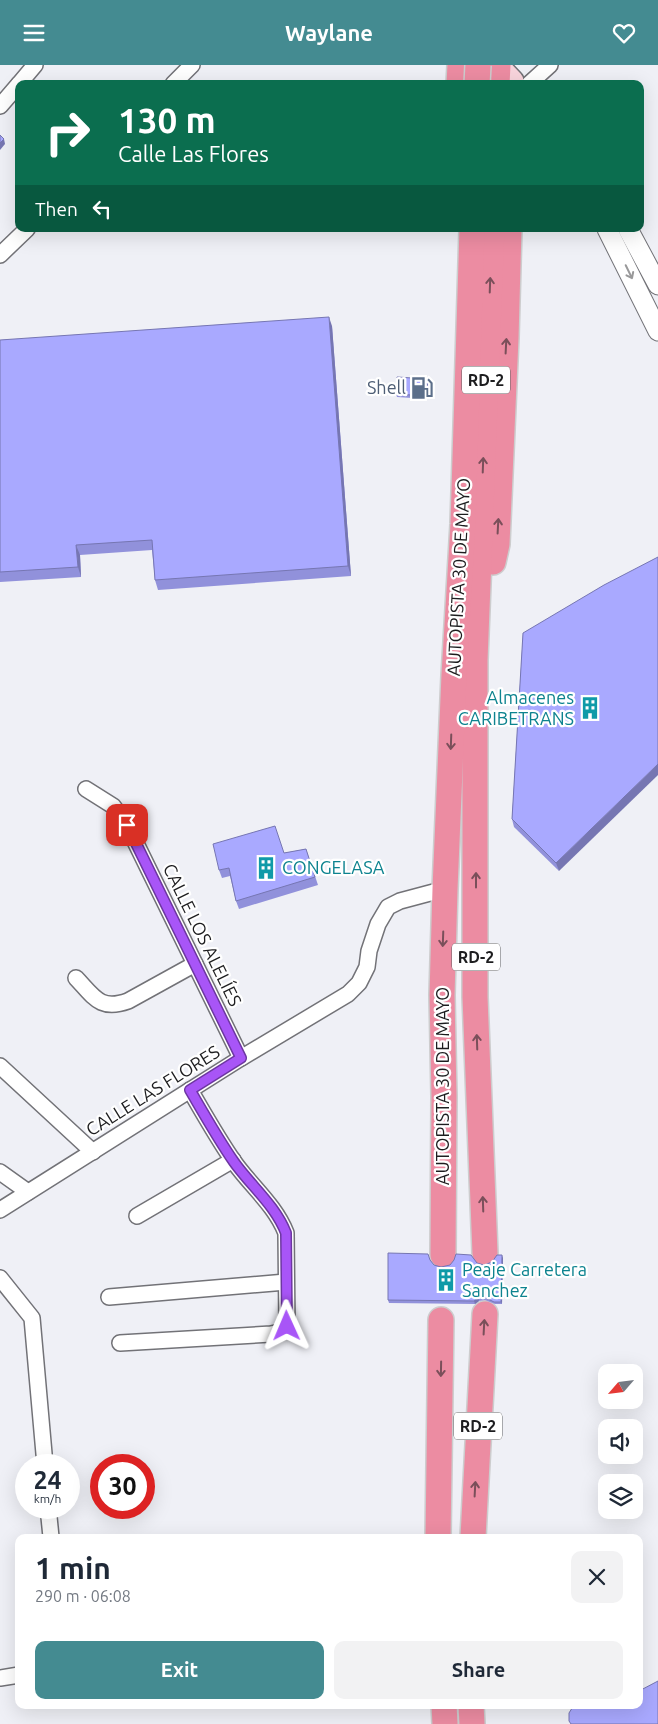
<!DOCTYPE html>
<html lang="en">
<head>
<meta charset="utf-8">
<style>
	:root { --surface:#fff; --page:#f2f2f3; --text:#1f2937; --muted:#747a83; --accent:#448b91 }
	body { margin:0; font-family:Ubuntu,sans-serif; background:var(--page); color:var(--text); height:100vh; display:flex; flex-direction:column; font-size:19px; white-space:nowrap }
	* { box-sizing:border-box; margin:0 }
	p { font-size:16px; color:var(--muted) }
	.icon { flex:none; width:28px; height:28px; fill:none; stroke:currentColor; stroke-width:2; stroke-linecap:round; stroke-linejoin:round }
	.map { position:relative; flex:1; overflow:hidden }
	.sheet { position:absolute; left:15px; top:1469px; width:628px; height:175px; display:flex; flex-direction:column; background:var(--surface); border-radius:10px; box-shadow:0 5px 20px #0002 }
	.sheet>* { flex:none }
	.top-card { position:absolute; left:15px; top:15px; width:629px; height:152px; border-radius:10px; box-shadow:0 5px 20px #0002; background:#0b6e4f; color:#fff; overflow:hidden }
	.needle { width:32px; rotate:242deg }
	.controls { position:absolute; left:598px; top:1299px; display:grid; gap:10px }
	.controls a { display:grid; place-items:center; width:45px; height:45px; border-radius:10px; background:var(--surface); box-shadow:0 5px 20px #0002; font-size:25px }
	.speed { position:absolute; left:15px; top:1389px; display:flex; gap:10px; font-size:25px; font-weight:700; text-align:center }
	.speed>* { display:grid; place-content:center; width:65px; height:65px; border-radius:50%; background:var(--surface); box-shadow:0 5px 20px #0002; line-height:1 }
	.speed small { font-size:12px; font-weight:400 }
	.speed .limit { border:8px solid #d22; background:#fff; color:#111 }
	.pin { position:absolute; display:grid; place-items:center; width:42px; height:42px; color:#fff; margin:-21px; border-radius:10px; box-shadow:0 2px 8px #0006 }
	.me { position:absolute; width:55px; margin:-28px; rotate:359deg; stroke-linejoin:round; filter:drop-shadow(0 0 4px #0008) }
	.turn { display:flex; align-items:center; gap:18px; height:105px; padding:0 20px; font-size:22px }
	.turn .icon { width:65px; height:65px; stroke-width:2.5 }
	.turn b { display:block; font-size:35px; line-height:42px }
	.then { display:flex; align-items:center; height:48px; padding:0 20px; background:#0003; gap:10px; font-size:19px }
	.round { display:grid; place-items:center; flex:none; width:52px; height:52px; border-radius:10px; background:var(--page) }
	.overview { display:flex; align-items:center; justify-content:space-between; height:85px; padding:0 20px }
	h1 { font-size:30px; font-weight:700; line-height:38px }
	.cta { display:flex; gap:10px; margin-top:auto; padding:10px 20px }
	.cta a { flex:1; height:58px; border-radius:10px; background:var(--accent); color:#fff; font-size:20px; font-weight:700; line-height:58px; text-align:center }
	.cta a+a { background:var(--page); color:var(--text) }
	header { display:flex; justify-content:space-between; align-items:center; height:65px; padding:0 20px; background:var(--accent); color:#fff; font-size:22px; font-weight:700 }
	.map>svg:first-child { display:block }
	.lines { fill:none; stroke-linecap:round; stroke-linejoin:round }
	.minor-casing { stroke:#727277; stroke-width:18 }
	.tertiary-casing { stroke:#727277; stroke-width:21 }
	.secondary-casing { stroke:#727277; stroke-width:24 }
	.trunk-casing { stroke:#cdcdce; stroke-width:28 }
	.minor { stroke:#fff; stroke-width:15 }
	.tertiary { stroke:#fff; stroke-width:19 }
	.secondary { stroke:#f8d4dc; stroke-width:21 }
	.trunk { stroke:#ec8ca2; stroke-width:25 }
	.trunk-bridge-casing { stroke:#cdcdce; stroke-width:28; stroke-linecap:butt }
	.trunk-bridge { stroke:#ec8ca2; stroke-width:25 }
	.wall { fill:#9191db }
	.shaded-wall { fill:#7676b2 }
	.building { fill:#a9a9ff; stroke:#7676b2 }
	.oneway { stroke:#99999a }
	.oneway2 { stroke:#7a4f5a }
	.route-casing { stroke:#6d37a1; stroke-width:12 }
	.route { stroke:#a855f7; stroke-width:9 }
	.labels { text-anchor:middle; stroke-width:4.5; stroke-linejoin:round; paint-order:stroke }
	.shield { fill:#fff; stroke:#616162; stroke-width:1 }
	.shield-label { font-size:16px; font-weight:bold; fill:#1d1d1f }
	.service-label { font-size:18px; fill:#4e5e75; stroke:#fff; text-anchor:end }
	.street-label { font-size:18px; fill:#1d1d1f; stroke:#fff }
	.culture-label { font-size:18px; fill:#0d838f; stroke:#fff; text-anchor:start }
</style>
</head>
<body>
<header><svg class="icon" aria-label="menu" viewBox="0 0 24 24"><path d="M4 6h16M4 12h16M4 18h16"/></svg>Waylane<svg class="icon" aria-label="heart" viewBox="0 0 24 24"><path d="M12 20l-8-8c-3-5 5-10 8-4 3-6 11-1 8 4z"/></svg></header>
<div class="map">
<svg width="658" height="1659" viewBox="0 0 658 1659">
	<rect width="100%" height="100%" fill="#eff0f6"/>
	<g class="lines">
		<defs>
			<g id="minor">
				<polyline points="19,19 35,0"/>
				<polyline points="173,19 192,0"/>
				<polyline points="529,19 550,0"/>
				<polyline points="0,41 19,19"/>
				<polyline points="0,190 27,164"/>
				<polyline points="86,724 113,741 127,760 241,993"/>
				<path d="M 76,913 C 94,932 100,946 128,936 L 195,899"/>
				<polyline points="0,1001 93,1087"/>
				<polyline points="0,1107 28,1127"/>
				<polyline points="0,1145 241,993 348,929 359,918 367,902 369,886 378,859 388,842 400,836 445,824"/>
				<polyline points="137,1151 233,1095"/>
				<polyline points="0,1213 32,1253 45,1400"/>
				<polyline points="109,1232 286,1217"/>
				<path d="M 120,1278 L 271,1269 L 280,1267 L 287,1261 L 286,1168 C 275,1140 251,1121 234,1097 C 218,1074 204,1049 190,1025"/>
				<polyline points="48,1442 51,1472"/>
				<polyline points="0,1613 19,1610"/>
			</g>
			<g id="tertiary">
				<polyline points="607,164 658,266"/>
				<polyline points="628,164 658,220"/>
			</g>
			<polyline id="secondary" points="498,0 513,16"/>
			<g id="trunk">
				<polyline points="459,19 460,0"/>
				<polyline points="497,19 498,0"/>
				<polyline points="493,497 497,479 506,273 509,164"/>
				<polyline points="485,1188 475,932 475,595 492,164"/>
				<polyline points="443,1190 444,1031 442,930 445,824 454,610 463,459 472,164"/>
				<polyline points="438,1472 441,1255"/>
				<polyline points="473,1472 485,1249"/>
				<polyline points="444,1640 445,1659"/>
				<polyline points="471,1640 472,1659"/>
			</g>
		</defs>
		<use href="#minor" class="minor-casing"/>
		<use href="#tertiary" class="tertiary-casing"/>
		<use href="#secondary" class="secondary-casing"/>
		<use href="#trunk" class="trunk-casing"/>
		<use href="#minor" class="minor"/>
		<use href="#tertiary" class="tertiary"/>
		<use href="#secondary" class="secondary"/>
		<use href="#trunk" class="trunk"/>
		<defs>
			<polyline id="trunk-bridge" points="477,19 478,0"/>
		</defs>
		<use href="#trunk-bridge" class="trunk-bridge-casing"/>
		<use href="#trunk-bridge" class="trunk-bridge"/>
	</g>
	<g class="wall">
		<polygon points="332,261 351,511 158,525 155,515 152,485 80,490 81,512 0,517 0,275"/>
		<polygon points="428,316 427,334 397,332 396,329"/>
		<polygon points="523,568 559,806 514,762 512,754"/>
		<polygon points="306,784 318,820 239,844 236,836 230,811 222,813 219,805 284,788"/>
		<polygon points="503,1193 502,1239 495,1239 485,1235 479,1236 475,1239 389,1238 388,1235 430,1195 434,1200 441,1202 477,1198 484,1200"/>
	</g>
	<g class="shaded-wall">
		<polygon points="4,74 5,79 0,85 0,78"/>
		<polygon points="329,252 332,261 351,511 348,501"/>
		<polygon points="427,314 428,316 427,334 426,331"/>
		<polygon points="76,480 80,490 81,512 78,502"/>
		<polygon points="658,699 658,710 559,806 556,798"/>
		<polygon points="502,1190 503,1193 502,1239 501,1237"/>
		<polygon points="478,1233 479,1236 475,1239 474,1236"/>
	</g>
	<g class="building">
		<polygon points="0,70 4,74 0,78"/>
		<polygon points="329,252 348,501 155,515 152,475 76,480 78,502 0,507 0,275"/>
		<polygon points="397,312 427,314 426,331 396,329"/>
		<polygon points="658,492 658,699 556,798 512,754 523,568 604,520"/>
		<polygon points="275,761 284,788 306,784 315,812 236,836 229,803 219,805 213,779"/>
		<polygon points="388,1188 428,1189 430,1195 434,1200 441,1202 450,1200 454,1195 456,1189 471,1190 477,1198 484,1200 492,1197 497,1190 502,1190 501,1237 494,1237 484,1232 478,1233 474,1236 388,1235"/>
		<polygon points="658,1616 658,1659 571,1659 569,1656 569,1648 574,1640 604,1640 608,1643 614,1640 639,1640 639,1626"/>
	</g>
	<defs><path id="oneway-shaft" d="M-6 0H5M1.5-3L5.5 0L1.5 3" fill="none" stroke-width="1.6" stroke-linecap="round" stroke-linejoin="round" transform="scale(1.25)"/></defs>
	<use class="oneway" href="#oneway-shaft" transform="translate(629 207) rotate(64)"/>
	<g class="oneway2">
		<use href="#oneway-shaft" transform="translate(490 220) rotate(-88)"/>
		<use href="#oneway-shaft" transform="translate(506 281) rotate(-87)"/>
		<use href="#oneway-shaft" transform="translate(483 400) rotate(-88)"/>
		<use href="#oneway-shaft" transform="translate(498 461) rotate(-87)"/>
		<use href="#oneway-shaft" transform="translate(451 677) rotate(92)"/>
		<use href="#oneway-shaft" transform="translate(476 815) rotate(-90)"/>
		<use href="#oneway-shaft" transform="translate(443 874) rotate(92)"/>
		<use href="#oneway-shaft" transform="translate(477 977) rotate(-92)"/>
		<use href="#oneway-shaft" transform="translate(483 1139) rotate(-92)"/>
		<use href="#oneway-shaft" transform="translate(484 1262) rotate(-87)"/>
		<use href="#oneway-shaft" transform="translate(441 1304) rotate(91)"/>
		<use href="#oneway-shaft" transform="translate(475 1424) rotate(-87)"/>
	</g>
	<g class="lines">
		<defs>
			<path id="route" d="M 127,760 L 241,993 L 190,1025 C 204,1049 218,1074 234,1097 C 251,1121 275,1140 286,1168 L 287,1261"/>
		</defs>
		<use href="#route" class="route-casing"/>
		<use href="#route" class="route"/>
	</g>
	<defs>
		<symbol id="fuel-bare" viewBox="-9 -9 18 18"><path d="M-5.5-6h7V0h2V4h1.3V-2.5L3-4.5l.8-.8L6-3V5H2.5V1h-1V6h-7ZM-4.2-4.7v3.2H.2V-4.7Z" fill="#5c6f8a" stroke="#fff" stroke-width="2.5" paint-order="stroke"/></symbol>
		<symbol id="building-bare" viewBox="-9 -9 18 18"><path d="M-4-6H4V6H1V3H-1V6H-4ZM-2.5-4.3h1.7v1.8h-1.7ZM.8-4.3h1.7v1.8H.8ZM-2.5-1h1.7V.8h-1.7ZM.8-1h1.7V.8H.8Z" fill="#0f9aa8" stroke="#fff" stroke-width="2.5" paint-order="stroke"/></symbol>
	</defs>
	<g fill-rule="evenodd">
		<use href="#fuel-bare" x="406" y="307" width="32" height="32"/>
		<use href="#building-bare" x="574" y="627" width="32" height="32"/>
		<use href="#building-bare" x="250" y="787" width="32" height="32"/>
		<use href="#building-bare" x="430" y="1199" width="32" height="32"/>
	</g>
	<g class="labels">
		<g class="shield">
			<rect x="462" y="301.5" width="48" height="27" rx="4"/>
			<rect x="452" y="878.5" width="48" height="27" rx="4"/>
			<rect x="454" y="1347.5" width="48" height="27" rx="4"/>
		</g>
		<g class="shield-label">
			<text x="486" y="321">RD-2</text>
			<text x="476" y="898">RD-2</text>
			<text x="478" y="1367">RD-2</text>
		</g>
		<g class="service-label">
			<text x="406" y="329">Shell</text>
		</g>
		<g class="street-label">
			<text transform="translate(459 512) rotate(-87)" y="6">AUTOPISTA 30 DE MAYO</text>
			<text transform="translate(202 870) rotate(64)" y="6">CALLE LOS ALELÍES</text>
			<text transform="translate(443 1021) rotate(-90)" y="6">AUTOPISTA 30 DE MAYO</text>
			<text transform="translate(153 1026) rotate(-32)" y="6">CALLE LAS FLORES</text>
		</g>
		<g class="culture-label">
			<text x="574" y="639" text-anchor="end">Almacenes<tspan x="574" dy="21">CARIBETRANS</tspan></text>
			<text x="282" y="809">CONGELASA</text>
			<text x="462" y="1211">Peaje Carretera<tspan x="462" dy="21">Sanchez</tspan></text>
		</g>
	</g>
</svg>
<div class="controls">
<a><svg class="needle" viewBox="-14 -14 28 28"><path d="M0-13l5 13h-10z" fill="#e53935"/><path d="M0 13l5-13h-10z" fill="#747a83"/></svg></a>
<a><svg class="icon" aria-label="sound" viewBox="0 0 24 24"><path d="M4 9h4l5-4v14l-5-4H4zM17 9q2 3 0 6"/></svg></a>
<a><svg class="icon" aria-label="layers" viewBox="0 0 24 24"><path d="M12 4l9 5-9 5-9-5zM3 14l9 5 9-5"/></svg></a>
</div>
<div class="speed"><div>24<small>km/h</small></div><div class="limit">30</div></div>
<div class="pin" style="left:127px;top:760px;background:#d93025"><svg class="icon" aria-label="arrive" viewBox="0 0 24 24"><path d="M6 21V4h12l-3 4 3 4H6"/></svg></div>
<svg class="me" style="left:287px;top:1261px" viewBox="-20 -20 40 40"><path d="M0-17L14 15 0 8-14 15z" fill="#a855f7" stroke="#fff" stroke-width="4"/></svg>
<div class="top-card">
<div class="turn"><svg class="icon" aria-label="right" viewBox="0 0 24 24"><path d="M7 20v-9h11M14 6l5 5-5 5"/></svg><div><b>130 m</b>Calle Las Flores</div></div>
<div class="then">Then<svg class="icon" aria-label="left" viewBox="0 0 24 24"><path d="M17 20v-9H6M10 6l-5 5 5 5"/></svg></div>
</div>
<section class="sheet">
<div class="overview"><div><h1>1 min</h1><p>290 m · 06:08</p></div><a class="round"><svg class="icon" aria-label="close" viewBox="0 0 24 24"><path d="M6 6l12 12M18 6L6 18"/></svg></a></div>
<div class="cta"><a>Exit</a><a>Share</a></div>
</section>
</div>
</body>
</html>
